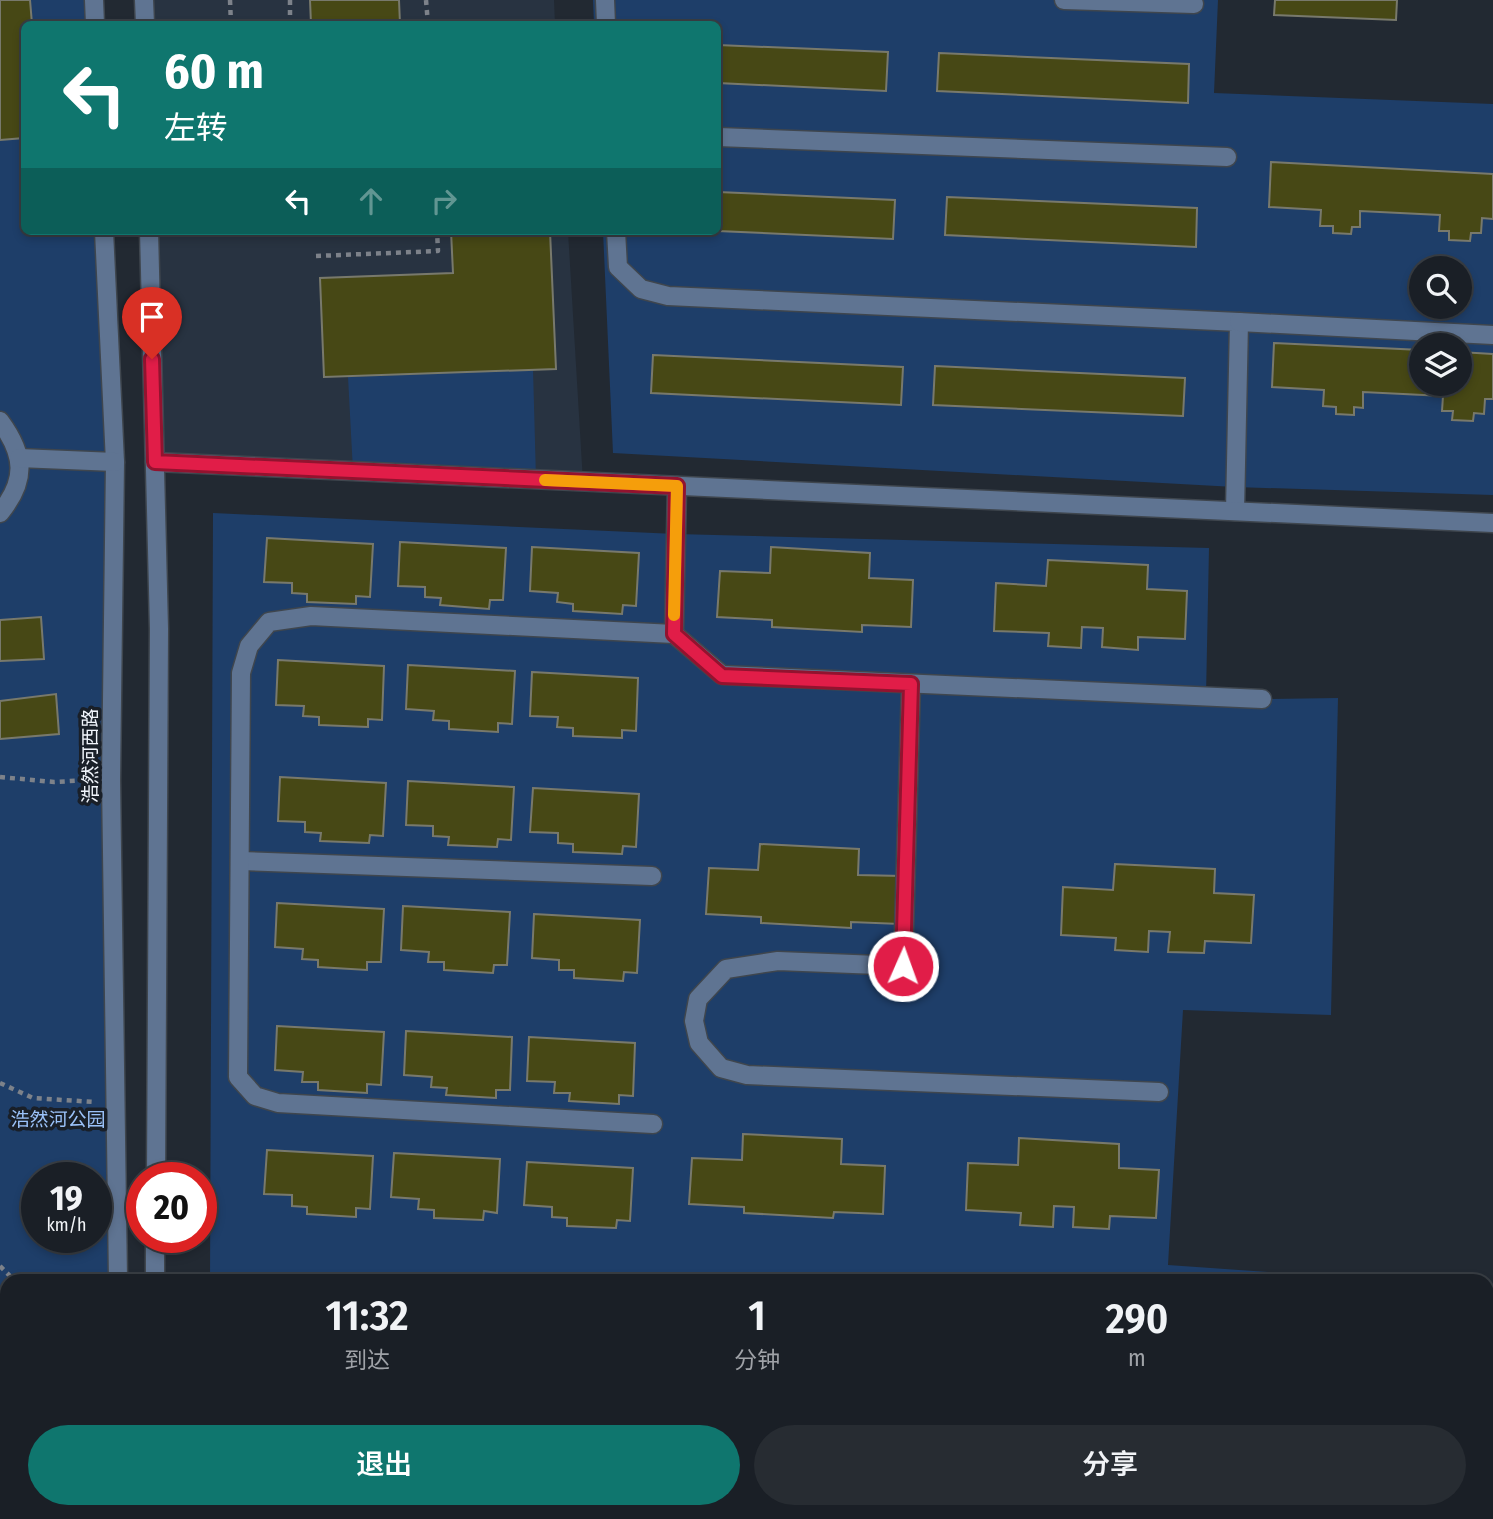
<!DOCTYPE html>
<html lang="zh">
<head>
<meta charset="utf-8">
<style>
	:root { --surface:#1a1f26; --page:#272c32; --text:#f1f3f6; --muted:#9fa2a7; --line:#383d43; --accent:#0f766e }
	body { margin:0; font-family:"Fira Sans Condensed","Noto Sans SC",sans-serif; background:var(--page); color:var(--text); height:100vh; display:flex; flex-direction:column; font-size:26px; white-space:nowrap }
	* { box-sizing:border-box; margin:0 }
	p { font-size:23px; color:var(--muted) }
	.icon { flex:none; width:38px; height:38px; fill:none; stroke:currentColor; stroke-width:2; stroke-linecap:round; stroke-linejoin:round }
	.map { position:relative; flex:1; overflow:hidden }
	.details { position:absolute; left:0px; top:1274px; width:1494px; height:245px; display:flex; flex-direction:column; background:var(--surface); border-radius:21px 21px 0 0; box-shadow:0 4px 10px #0003,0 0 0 2px var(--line) }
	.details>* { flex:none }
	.top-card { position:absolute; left:21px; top:21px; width:700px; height:214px; border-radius:10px; box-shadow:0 4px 10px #0003,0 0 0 2px var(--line); background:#0f766e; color:#fff; overflow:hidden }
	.tools { position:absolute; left:1409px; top:256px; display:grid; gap:14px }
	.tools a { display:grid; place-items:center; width:63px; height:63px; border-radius:50%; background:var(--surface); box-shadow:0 4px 10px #0003,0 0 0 2px var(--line); font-size:35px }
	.speed { position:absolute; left:21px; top:1162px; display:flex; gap:14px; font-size:35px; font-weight:700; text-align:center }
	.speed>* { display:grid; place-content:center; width:91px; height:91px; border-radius:50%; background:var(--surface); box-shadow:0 4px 10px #0003,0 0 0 2px var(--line); line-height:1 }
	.speed small { font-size:18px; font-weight:400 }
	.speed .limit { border:10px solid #d22; background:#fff; color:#111 }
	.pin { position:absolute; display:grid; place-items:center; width:60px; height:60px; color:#fff; margin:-72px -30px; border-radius:50% 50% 50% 0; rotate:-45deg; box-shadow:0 0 7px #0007 }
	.pin .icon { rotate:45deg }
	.me { position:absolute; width:77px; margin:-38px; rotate:2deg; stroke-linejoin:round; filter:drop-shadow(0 0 5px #0008) }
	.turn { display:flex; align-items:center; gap:24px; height:147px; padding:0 28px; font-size:32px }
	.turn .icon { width:91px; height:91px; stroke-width:2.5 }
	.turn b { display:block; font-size:49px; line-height:60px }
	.lanes { display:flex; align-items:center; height:66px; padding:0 28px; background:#0003; justify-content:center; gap:35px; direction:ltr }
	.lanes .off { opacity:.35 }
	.eta { display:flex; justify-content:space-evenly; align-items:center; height:119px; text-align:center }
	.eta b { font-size:42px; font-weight:600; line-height:49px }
	.action { display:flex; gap:14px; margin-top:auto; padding:14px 28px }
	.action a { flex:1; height:80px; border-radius:42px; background:var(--accent); color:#fff; font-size:28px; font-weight:600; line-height:80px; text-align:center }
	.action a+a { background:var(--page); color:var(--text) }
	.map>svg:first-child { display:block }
	.built { fill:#283341 }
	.green { fill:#1e3e69; fill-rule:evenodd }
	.building { fill:#474815; stroke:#78796c; stroke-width:2 }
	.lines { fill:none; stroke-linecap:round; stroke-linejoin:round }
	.minor-casing { stroke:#3f464e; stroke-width:21 }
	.major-casing { stroke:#3f464e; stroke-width:21 }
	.highway-casing { stroke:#3f464e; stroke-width:24 }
	.path { stroke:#7d828a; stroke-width:4.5; stroke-dasharray:5 5; stroke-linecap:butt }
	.minor { stroke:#5f7492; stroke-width:18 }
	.major { stroke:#94c1ff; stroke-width:18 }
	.highway { stroke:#c8defc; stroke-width:21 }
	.route-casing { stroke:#92132f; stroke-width:18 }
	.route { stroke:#e11d48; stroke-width:12 }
	.slow { stroke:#f59e0b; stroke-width:12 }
	.labels { text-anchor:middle; stroke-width:7; stroke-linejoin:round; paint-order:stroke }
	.street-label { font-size:19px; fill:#f1f5fc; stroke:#191f28 }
	.park-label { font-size:19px; fill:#9bc2f9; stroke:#191f28 }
</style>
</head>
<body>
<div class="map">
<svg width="1493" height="1519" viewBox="0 0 1493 1519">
	<rect width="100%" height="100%" fill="#222932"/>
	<g class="built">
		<polygon points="146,0 554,0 555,24 146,24"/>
		<polygon points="150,231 568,231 583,482 155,462"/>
	</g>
	<g class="green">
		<path d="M 0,0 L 94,0 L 95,24 L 24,24 L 24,231 L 104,231 L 118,1281 L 7,1281 L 7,1316 L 2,1316 L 7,1336 L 7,1512 L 0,1519 ZM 37,1178 L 96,1178 L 96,1237 L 37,1237 Z"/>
		<path d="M 593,0 L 1218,0 L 1214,93 L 1493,104 L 1493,495 L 1235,487 L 613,453 L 603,231 L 718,231 L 718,24 L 594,24 ZM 1421,268 L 1460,268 L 1460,306 L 1421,306 ZM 1421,345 L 1460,345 L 1460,383 L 1421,383 Z"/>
		<polygon points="533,369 536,479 353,471 348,377"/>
		<polygon points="213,513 676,534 1209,548 1206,696 1262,699 1338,698 1331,1015 1183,1010 1168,1265 1396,1281 210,1281"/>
		<polygon points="1488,1287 1493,1288 1493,1450 1488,1449"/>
	</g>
	<g class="building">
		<polygon points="0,0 30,0 32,24 24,24 24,138 0,140"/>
		<polygon points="310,0 399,0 400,24 311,24"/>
		<polygon points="1275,0 1397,0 1396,20 1274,15"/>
		<polygon points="718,45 888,52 886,91 718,83"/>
		<polygon points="939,53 1189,64 1188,103 937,91"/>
		<polygon points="1271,162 1493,174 1493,219 1482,218 1481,233 1471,233 1470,241 1449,240 1449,231 1439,231 1440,215 1360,211 1360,227 1352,227 1351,234 1333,233 1333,226 1320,226 1321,210 1269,207"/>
		<polygon points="718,192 895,200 893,239 718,231"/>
		<polygon points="947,197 1197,208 1196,247 945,235"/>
		<polygon points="451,231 550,231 556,369 324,377 320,278 453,273"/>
		<polygon points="1274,343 1421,350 1421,383 1460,383 1460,352 1493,354 1493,399 1485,399 1484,414 1474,413 1473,421 1452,420 1453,411 1442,411 1443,396 1363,392 1363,408 1354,407 1354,415 1336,414 1336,407 1323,406 1324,390 1272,387"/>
		<polygon points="653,355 903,367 901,405 651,393"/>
		<polygon points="935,366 1185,378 1183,416 933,405"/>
		<polygon points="267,538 373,544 370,597 356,596 356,604 307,602 307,594 292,593 292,583 264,582"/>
		<polygon points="400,542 506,548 503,600 490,600 489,609 440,605 441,598 425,597 425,587 398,586"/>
		<polygon points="532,547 639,553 636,606 623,605 622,614 573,611 573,604 557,602 558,593 530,591"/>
		<polygon points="771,547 870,553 869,578 913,580 911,627 862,625 862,632 772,627 772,620 717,617 720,571 770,573"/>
		<polygon points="1048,560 1148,565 1147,589 1187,591 1185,639 1138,637 1138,650 1102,647 1103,628 1082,627 1081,648 1048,646 1049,633 994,631 996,583 1046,586"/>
		<polygon points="41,617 44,659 0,661 0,620"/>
		<polygon points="278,660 384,666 382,720 368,719 368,727 319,725 319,717 303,716 304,706 276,705"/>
		<polygon points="408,665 515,671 512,724 498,723 498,732 449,729 449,721 433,720 434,711 406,709"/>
		<polygon points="532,672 638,678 636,731 622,730 622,738 573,736 573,728 557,727 558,717 530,716"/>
		<polygon points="56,694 59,734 0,739 0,701"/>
		<polygon points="280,777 386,783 383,836 370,835 369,843 320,841 321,833 305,832 305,822 278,821"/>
		<polygon points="408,781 514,787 511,840 498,839 497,847 448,845 449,837 433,836 433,826 406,825"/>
		<polygon points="533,788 639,794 636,847 623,846 622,854 573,852 573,844 558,843 558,833 530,832"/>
		<polygon points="760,844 859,849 858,875 902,876 900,924 851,922 851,928 761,923 761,917 706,914 709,868 758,870"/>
		<polygon points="1115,864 1215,869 1214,893 1254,895 1251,943 1205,941 1204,953 1168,952 1170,932 1149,931 1148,952 1115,950 1116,938 1061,935 1063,887 1113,890"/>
		<polygon points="277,903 384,909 381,962 367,962 367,970 318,967 318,960 302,959 303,949 275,947"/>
		<polygon points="403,906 510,912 507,965 494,965 493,973 444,970 444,962 428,962 429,952 401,950"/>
		<polygon points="534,914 640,920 637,973 624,972 623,981 574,978 574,970 559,970 559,960 532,958"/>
		<polygon points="277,1026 384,1032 381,1085 367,1084 367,1093 318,1090 318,1082 302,1082 303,1072 275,1070"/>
		<polygon points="406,1031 512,1037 510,1090 496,1090 496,1098 446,1095 447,1088 431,1087 432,1077 404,1075"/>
		<polygon points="529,1037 635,1043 633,1096 619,1095 619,1104 569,1101 570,1093 554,1093 555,1082 527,1081"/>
		<polygon points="743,1134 842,1139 841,1164 885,1166 883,1214 834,1212 833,1218 744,1213 744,1207 689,1204 692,1158 742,1160"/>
		<polygon points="1019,1138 1119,1144 1119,1168 1159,1170 1156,1218 1110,1216 1109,1229 1073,1227 1074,1207 1054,1206 1053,1227 1020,1225 1021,1213 966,1210 968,1163 1018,1165"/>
		<polygon points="267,1150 373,1156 370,1209 356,1208 356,1217 307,1214 307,1207 292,1206 292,1195 264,1194"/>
		<polygon points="394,1153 500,1159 497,1213 484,1211 483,1220 434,1218 434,1210 418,1209 419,1199 391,1197"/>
		<polygon points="527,1162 633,1168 630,1221 617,1220 616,1228 567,1226 567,1218 552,1217 552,1207 524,1205"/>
	</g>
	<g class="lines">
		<defs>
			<g id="minor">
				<polyline points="94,0 95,24"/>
				<polyline points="144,0 145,24"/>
				<polyline points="605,0 606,24"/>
				<polyline points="1064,0 1194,4"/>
				<polyline points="718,137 1227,157"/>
				<polyline points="104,231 115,462 111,780 118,1281"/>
				<polyline points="149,231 159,629 156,1178"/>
				<polyline points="616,231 618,267 641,289 668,296 1239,322 1235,511"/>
				<polyline points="1239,322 1493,335"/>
				<path d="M 0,421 C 25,455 27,480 0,513"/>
				<polyline points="19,458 115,462"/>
				<polyline points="155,462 1493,523"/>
				<polyline points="674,634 722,675 1262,699"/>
				<polyline points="911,684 903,966 778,961 726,969 698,999 694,1021 699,1043 721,1068 747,1075 1159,1092"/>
				<polyline points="240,861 652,876"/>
				<polyline points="653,1124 278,1103 255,1096 238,1077 241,673 249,646 269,622 311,616 674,634 677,486"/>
				<polyline points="155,1281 155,1237"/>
			</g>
			<g id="major">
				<polyline points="0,1430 7,1430"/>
				<polyline points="1488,1449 1493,1450"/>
			</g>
			<g id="highway">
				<polyline points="0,1468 7,1466"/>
				<polyline points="1274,1512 1348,1519"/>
				<polyline points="0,1516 55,1512"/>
			</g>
		</defs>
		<use href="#minor" class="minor-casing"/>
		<use href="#major" class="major-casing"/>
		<use href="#highway" class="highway-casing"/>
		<g class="path">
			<polyline points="230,0 231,24"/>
			<polyline points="290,0 290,24"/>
			<polyline points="426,0 428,24"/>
			<polyline points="316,256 438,251 437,231"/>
			<polyline points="0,777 54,782 89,780"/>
			<polyline points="0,1083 33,1098 94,1102"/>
			<polyline points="0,1266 15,1281"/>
		</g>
		<use href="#minor" class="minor"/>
		<use href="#major" class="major"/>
		<use href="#highway" class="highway"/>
	</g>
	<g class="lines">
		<defs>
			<polyline id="route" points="152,359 155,462 677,486 674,634 722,676 911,684 903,966"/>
		</defs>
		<use href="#route" class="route-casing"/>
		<use href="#route" class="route"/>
		<polyline class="slow" points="545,480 677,486 674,615"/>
	</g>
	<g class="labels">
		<g class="street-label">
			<text transform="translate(90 756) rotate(-90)" y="7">浩然河西路</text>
		</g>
		<g class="park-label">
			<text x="58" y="1126">浩然河公园</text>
		</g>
	</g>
</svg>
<div class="tools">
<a><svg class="icon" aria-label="search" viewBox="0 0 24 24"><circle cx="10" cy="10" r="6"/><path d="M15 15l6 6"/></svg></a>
<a><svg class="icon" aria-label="layers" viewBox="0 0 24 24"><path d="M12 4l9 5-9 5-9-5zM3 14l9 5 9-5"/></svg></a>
</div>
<div class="speed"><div>19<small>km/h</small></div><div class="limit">20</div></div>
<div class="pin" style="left:152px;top:359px;background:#d93025"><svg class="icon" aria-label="arrive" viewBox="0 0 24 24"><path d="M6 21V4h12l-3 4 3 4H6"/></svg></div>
<svg class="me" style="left:903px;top:966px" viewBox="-20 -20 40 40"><circle r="17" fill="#e11d48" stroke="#fff" stroke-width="3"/><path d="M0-11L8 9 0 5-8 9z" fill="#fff"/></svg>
<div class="top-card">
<div class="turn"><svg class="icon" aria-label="left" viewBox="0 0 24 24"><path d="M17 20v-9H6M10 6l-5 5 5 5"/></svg><div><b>60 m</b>左转</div></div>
<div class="lanes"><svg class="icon" aria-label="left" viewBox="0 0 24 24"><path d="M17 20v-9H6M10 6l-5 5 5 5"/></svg><svg class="icon off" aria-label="ahead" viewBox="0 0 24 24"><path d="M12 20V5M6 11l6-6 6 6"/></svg><svg class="icon off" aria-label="right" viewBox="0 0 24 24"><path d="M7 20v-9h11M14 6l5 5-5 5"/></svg></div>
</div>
<section class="details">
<div class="eta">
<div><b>11:32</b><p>到达</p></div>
<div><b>1</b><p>分钟</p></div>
<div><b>290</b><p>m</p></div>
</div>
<div class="action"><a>退出</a><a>分享</a></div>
</section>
</div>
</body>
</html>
